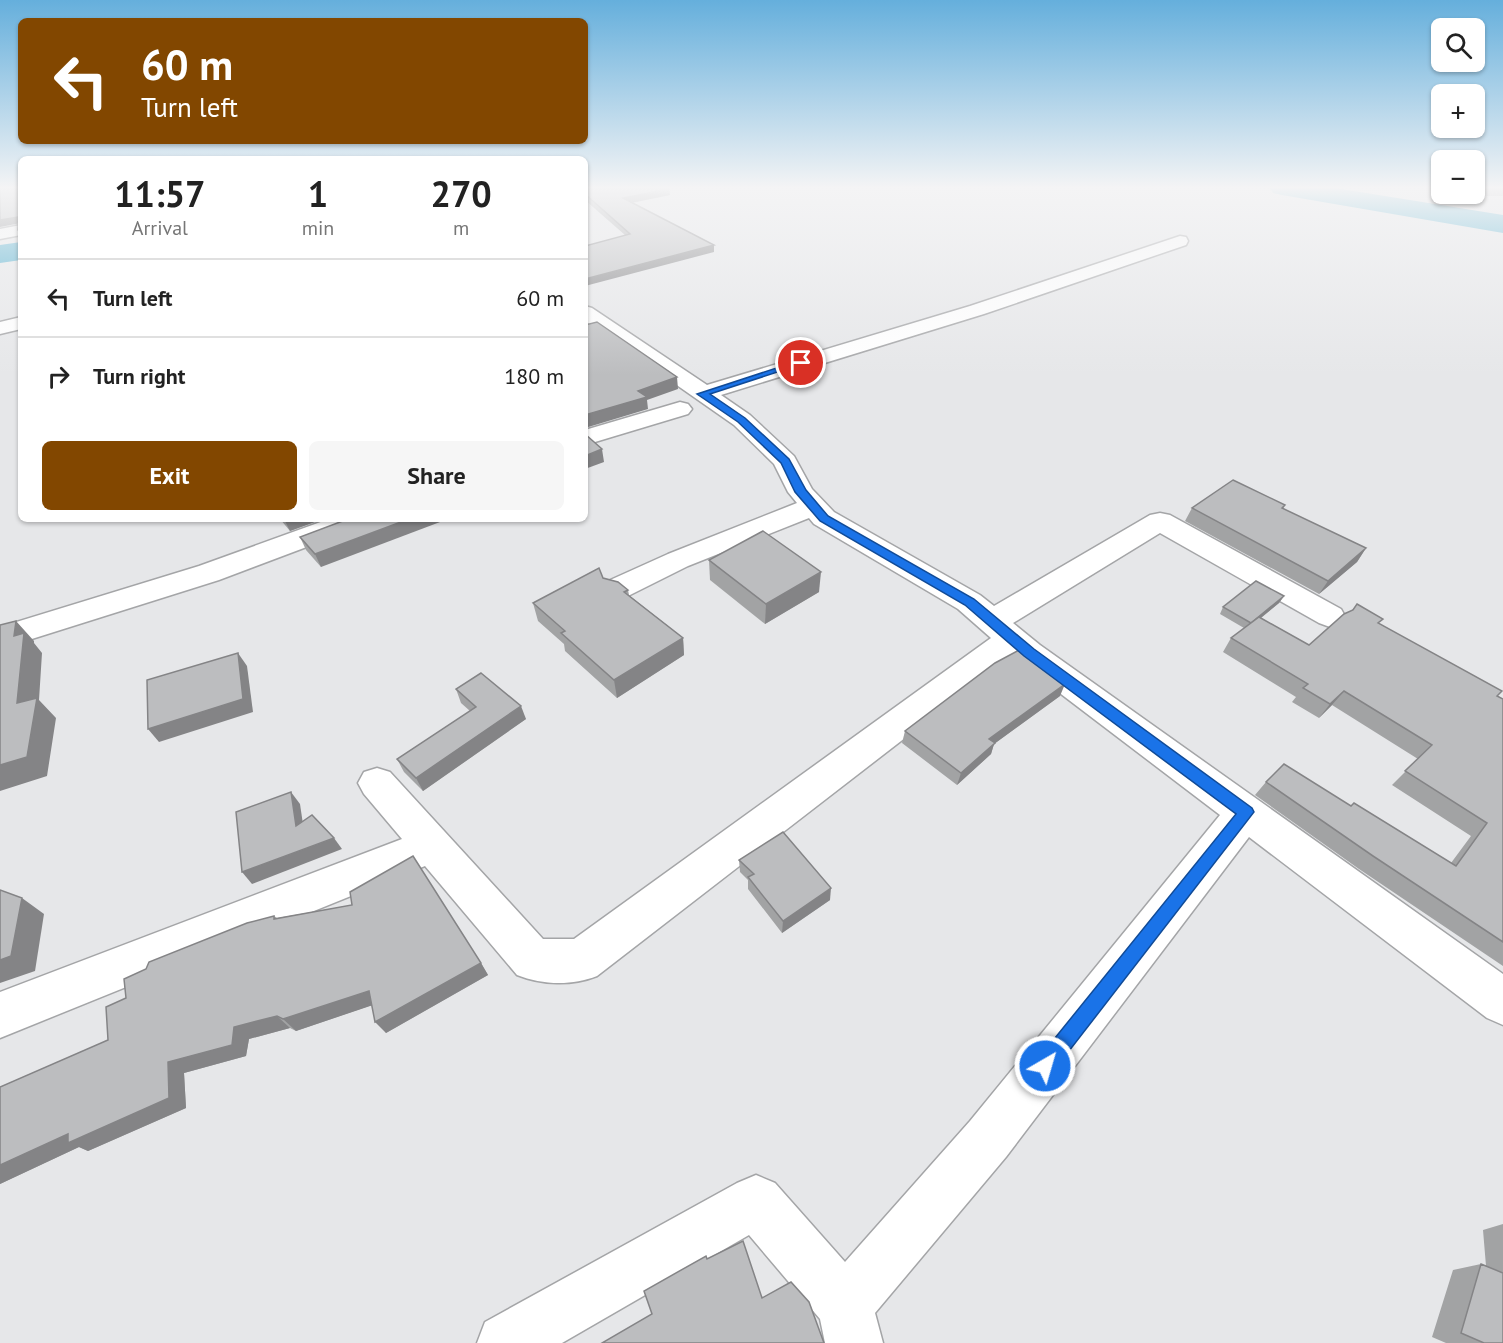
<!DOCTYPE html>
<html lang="en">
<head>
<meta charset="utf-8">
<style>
	:root { --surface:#fff; --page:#f6f6f6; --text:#222; --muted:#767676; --line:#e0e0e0; --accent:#824700 }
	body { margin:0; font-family:"PT Sans",sans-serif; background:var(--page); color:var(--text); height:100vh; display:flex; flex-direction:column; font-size:22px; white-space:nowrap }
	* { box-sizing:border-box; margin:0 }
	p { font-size:20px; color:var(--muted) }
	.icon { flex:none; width:33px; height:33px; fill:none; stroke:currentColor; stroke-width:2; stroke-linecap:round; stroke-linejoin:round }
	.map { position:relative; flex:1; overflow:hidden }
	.panel { position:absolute; left:18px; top:156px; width:570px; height:366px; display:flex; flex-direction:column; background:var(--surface); border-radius:9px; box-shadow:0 2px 4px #0004 }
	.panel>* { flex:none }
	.top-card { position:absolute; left:18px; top:18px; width:570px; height:126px; border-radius:9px; box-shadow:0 2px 4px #0004; background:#824700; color:#fff; overflow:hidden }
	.controls { position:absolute; left:1431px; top:18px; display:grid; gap:12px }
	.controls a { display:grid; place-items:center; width:54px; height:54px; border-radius:9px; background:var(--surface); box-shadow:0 2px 4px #0004; font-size:30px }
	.pin { position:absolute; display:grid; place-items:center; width:51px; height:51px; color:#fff; margin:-26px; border:3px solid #fff; border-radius:50%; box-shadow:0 2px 6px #0007 }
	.me { position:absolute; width:66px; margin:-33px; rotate:38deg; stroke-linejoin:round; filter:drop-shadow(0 0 4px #0008) }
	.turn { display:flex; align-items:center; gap:21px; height:126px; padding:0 24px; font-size:27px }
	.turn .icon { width:78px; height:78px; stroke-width:2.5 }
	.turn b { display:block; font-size:42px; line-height:51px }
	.eta { display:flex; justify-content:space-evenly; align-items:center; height:102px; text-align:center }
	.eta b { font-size:36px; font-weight:600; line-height:42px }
	.action { display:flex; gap:12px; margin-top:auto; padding:12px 24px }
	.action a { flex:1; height:69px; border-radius:9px; background:var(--accent); color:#fff; font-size:24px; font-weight:600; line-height:69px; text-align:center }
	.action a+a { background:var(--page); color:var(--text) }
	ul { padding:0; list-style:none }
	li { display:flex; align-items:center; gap:18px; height:78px; padding:0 24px; border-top:2px solid var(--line) }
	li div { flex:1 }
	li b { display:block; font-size:22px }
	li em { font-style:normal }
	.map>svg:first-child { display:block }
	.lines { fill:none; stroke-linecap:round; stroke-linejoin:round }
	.river { fill:#41a8cb; fill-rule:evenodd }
	.street-casing { stroke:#a4a5a7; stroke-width:3 }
	.street { fill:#fff; fill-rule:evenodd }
	.wall { fill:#a2a3a4 }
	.shaded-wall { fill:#848486 }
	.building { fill:#bcbdbf; stroke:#848486; stroke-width:1.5 }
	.route { fill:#1a73e8; stroke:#114b97; stroke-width:1.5 }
</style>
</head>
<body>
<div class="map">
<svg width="1503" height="1343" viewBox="0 0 1503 1343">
	<rect width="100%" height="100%" fill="#e6e7e9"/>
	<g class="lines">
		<g class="river">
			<polygon points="1269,187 1329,187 1503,215 1503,233 1282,195 1273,193"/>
			<polygon points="21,242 21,260 0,263 0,245"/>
		</g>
		<defs>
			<g id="street">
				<polygon points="21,225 21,235 0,239 0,229"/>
				<path d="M 1180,236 L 1186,237 L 1188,241 L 1186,245 L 984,314 L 721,395 L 750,415 L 794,456 L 812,489 L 834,512 L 980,595 L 994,606 L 1150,515 L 1160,513 L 1170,515 L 1341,609 L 1345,616 L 1341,623 L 1330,627 L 1319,623 L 1160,533 L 1013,623 L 1040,645 L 1503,974 L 1503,1025 L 1487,1018 L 1249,837 L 1006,1157 L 875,1313 L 883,1343 L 825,1343 L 820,1319 L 749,1235 L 562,1343 L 477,1343 L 485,1322 L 737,1183 L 756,1175 L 775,1183 L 845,1262 L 970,1121 L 1220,815 L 1011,656 L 597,976 C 572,986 542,985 517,975 L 425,866 L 0,1038 L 0,992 L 402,839 L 364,794 L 358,783 L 364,772 L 377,768 L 390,772 L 543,939 L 574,939 L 991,638 L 958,609 L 814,524 L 809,518 L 688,566 L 630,595 L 619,598 L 608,595 L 604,588 L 608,581 L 668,554 L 797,503 L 788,492 L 774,464 L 734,425 L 585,321 L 585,306 L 592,308 L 707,385 L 970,306 Z"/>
				<polygon points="21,317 21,329 0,334 0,322"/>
				<polygon points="680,402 688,404 692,409 688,414 585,445 585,430"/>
				<polygon points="329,519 369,519 365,525 219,580 0,649 0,627 199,566"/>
			</g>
		</defs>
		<use href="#street" class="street-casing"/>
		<use href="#street" class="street"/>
	</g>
	<g class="wall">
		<polygon points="585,187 669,189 670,195 632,203 714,245 714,252 625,235 585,200"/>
		<polygon points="1474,187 1503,187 1503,196 1485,196 1474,190"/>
		<polygon points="1285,505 1283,509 1366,548 1357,562 1319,594 1185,521 1192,508"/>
		<polygon points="280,519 323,519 290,531"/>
		<polygon points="348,519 321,567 306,550 300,537"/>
		<polygon points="709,560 819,592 765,624 710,580"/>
		<polygon points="603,578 628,590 629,595 683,638 684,655 617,698 565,651 564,644 538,621 533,603"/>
		<polygon points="1284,596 1279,603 1261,618 1309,645 1352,610 1357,604 1380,624 1503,699 1503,966 1359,869 1255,795 1266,782 1351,806 1451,863 1471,836 1392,785 1418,759 1332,705 1319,718 1292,702 1296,697 1223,652 1231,638 1244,628 1220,614 1223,607"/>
		<polygon points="456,689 526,719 423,791 404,772 397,759 470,711 461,703"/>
		<polygon points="1060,696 994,744 991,754 957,785 902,743 905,731"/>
		<polygon points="739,860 830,900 782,933 748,889 748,880 740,872"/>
		<polygon points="352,905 481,963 488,975 386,1033 372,1005 296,1031 290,1028 249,1039 246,1056 184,1073 186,1108 88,1151 79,1147 0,1184 0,1087 108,1040 126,998 274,916 277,918"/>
		<polygon points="1503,1224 1503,1343 1446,1343 1432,1337 1453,1270 1481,1264 1486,1266 1483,1230"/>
	</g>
	<g class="shaded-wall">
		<polygon points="669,189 670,195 624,204 623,198"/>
		<polygon points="19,217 21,223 0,227 0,220"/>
		<polygon points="714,245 714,252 585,286 585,279"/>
		<polygon points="677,377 678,389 647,400 648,409 585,428 585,415 638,391"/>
		<polygon points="602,449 604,462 585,469 585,456"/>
		<polygon points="284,519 323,519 290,531"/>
		<polygon points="409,519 448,519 321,567 315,554"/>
		<polygon points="1366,548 1357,562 1319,594 1328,581"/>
		<polygon points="821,572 819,592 765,624 766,604"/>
		<polygon points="1284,596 1279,603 1247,629 1251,623"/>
		<polygon points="16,621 34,641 34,643 42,653 39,700 56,718 47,776 0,791 0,765 17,703 14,636"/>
		<polygon points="683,638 684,655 617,698 614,680"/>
		<polygon points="238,653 247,666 253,712 159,742 148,729"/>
		<polygon points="1065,684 1060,696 994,744 991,754 957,785 961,773 989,739"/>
		<polygon points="1344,691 1332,705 1319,718 1330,704"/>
		<polygon points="521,706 526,719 423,791 416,778"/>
		<polygon points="291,792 300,804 305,838 296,826"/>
		<polygon points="334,838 342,849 252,884 242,872"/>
		<polygon points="831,888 830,900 782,933 783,921"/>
		<polygon points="22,898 44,914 35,971 0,983 0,960"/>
		<polygon points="481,963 488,975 386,1033 375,1022"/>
		<polygon points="369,991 379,1003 296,1031 283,1019"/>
		<polygon points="277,1016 290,1028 249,1039 246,1056 184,1073 186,1108 88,1151 79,1147 0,1184 0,1165 168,1062 234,1027"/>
	</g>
	<g class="building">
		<polygon points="0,187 21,187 21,233 18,230 19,217 0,220"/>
		<polygon points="585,187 665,187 669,189 623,198 714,245 585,279 585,246 630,234 585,194"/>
		<polygon points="1485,187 1503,187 1503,189 1489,189"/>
		<polygon points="597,322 677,377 638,391 647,397 585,415 585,325"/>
		<polygon points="585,434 602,449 585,456"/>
		<polygon points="1233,480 1285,505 1282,508 1366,548 1328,581 1192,508"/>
		<polygon points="348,519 409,519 315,554 300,537"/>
		<polygon points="763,531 821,572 766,604 709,560"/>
		<polygon points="599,568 603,578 618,582 628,590 624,592 683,638 614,680 561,633 565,631 533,603"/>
		<polygon points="1256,581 1284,596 1251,623 1223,607"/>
		<polygon points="1357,604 1383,619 1378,623 1502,691 1497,696 1503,699 1503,942 1373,856 1266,782 1284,764 1351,806 1354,803 1456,866 1487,823 1405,771 1432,745 1344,691 1330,704 1303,688 1308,684 1231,638 1259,617 1309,645 1344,614 1353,610"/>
		<polygon points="16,621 14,636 24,633 17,703 37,698 27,757 0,765 0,625"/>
		<polygon points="1019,650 1065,684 989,739 995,743 961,773 905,731 995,663"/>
		<polygon points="238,653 243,699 148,729 147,680"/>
		<polygon points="481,673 521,706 416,778 397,759 476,707 456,689"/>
		<polygon points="291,792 296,826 312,815 334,838 242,872 236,812"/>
		<polygon points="783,832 831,888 783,921 748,877 754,874 739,860"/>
		<polygon points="413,856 481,963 375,1022 369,991 283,1019 277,1016 234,1027 232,1045 168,1062 169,1098 68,1143 68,1134 0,1165 0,1087 108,1040 106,1007 126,998 124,979 146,969 149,962 247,923 274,916 274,919 352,905 350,892"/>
		<polygon points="0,890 22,898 11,956 0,960"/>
		<polygon points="743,1241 762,1298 791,1282 809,1302 824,1343 602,1343 652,1314 644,1291 706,1256 707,1259"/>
		<polygon points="1481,1264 1503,1273 1503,1343 1484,1343 1461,1333"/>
	</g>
	<linearGradient id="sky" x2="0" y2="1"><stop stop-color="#65afdc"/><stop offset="0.5" stop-color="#f4f4f5"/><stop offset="1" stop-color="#f4f4f5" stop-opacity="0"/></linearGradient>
	<rect width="1503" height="375" fill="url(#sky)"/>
	<polygon class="route" points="798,361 805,363 710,394 745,418 789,459 806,490 828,516 974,599 1034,649 1252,808 1254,812 1052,1073 1045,1076 1038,1073 1035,1066 1038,1059 1236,814 1024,656 965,605 820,521 795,492 781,463 738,422 697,394"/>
</svg>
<div class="controls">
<a><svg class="icon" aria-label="search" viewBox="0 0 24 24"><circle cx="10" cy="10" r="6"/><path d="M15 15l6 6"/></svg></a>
<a>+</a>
<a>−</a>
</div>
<div class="pin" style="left:801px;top:363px;background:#d93025"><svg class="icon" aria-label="arrive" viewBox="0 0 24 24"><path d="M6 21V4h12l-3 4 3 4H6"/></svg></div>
<svg class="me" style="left:1045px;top:1066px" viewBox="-20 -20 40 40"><circle r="17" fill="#1a73e8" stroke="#fff" stroke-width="3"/><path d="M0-11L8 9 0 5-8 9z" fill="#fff"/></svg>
<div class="top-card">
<div class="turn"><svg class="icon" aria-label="left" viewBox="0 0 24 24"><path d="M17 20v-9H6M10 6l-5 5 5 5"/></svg><div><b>60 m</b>Turn left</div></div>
</div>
<section class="panel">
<div class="eta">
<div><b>11:57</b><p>Arrival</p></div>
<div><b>1</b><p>min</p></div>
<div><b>270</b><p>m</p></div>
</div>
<ul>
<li><svg class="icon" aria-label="left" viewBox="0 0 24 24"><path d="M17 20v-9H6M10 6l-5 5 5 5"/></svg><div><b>Turn left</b></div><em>60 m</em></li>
<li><svg class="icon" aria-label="right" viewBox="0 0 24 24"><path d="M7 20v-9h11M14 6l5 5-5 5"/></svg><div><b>Turn right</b></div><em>180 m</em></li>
</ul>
<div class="action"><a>Exit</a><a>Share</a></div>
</section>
</div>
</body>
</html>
